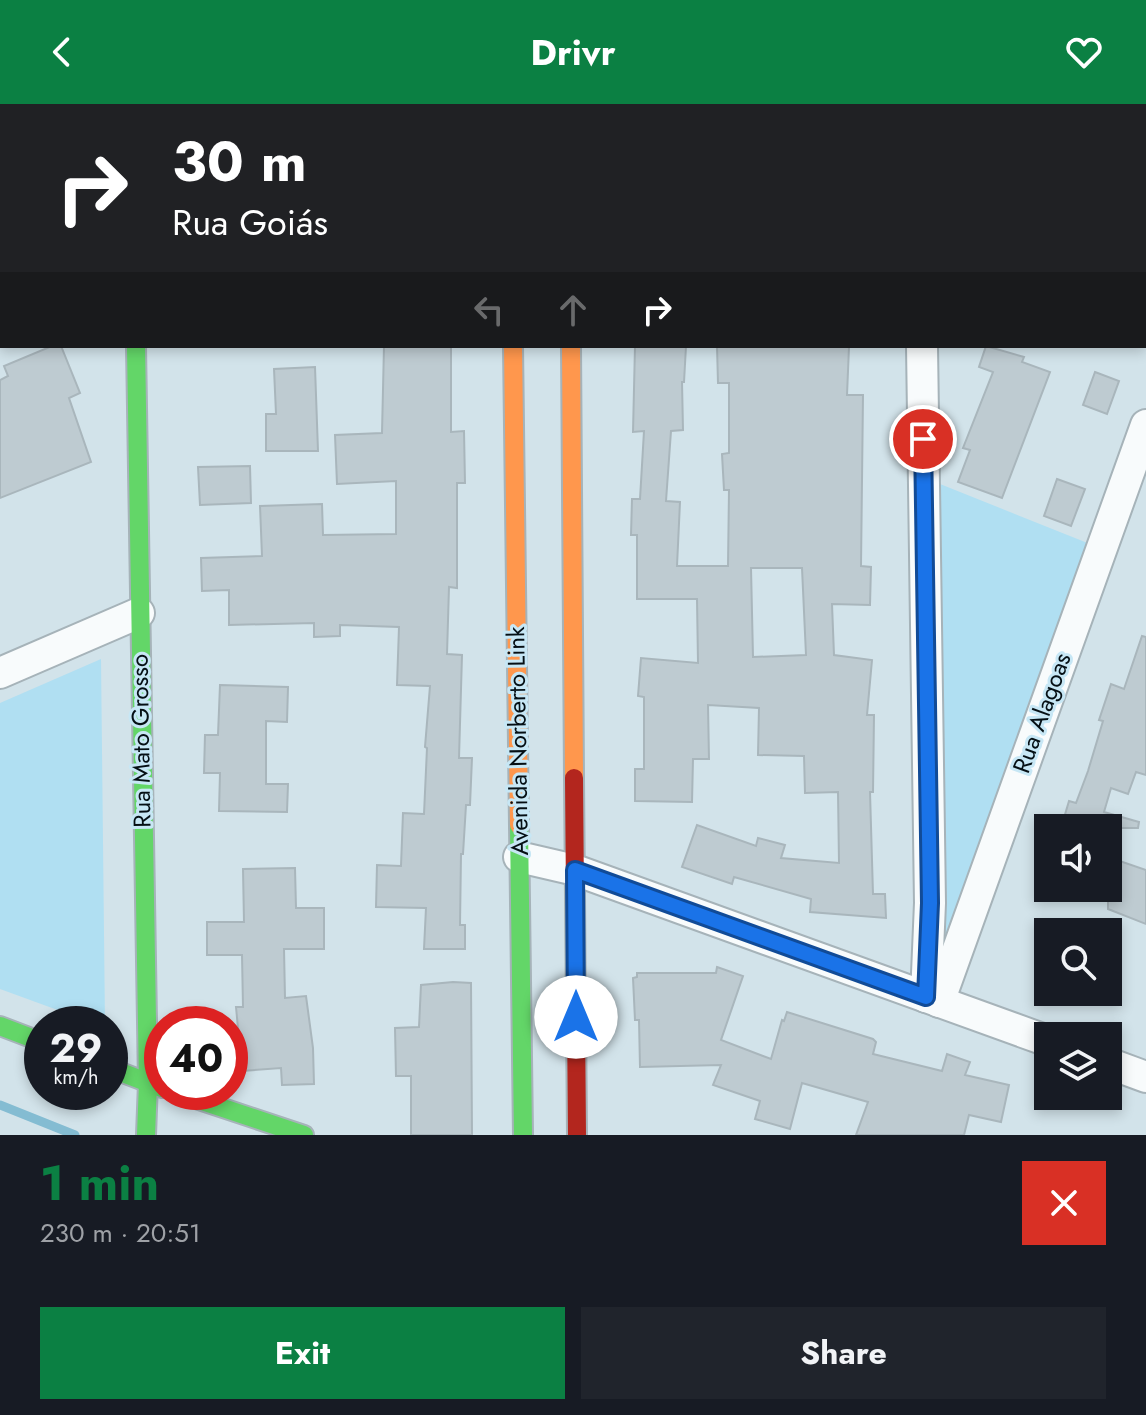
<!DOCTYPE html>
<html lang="en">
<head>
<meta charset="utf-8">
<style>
	:root { --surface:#171b24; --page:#20242c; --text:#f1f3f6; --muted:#9ea1a6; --accent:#0b8043 }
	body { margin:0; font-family:Jost,sans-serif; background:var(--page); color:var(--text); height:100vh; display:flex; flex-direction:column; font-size:30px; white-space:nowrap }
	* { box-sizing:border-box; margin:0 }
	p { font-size:26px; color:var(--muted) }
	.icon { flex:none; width:44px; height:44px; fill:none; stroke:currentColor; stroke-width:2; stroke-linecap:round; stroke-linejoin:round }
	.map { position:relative; height:1031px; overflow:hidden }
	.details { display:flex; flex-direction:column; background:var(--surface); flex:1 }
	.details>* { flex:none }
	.top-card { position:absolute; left:0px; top:0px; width:1146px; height:244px; box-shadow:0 4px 12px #0003; background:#202124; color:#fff; overflow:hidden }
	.tools { position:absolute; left:1034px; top:710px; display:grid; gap:16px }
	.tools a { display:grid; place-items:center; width:88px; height:88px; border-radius:0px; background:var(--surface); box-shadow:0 4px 12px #0003; font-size:40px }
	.speed { position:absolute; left:24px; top:902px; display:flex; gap:16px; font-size:40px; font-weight:700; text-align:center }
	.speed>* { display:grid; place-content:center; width:104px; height:104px; border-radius:50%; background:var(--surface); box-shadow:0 4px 12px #0003; line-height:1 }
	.speed small { font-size:20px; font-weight:400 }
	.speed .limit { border:12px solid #d22; background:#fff; color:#111 }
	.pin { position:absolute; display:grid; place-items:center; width:68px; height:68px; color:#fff; margin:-34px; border:4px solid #fff; border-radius:50%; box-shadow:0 2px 8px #0007 }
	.me { position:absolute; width:88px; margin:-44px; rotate:0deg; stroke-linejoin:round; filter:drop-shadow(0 0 6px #0008) }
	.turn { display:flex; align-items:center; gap:28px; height:168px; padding:0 40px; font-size:36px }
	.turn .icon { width:104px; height:104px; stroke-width:2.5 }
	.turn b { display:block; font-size:56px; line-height:68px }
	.lanes { display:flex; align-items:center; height:76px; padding:0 40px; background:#0003; justify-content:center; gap:40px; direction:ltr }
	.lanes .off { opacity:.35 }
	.round { display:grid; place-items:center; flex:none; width:84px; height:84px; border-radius:0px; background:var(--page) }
	.overview { display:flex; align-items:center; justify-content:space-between; height:136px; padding:0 40px }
	h1 { font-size:48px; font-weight:700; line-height:60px; color:var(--accent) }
	.button { display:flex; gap:16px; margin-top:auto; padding:16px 40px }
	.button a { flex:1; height:92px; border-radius:0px; background:var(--accent); color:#fff; font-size:32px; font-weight:700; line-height:92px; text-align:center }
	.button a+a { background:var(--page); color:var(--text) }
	header { display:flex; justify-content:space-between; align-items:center; height:104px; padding:0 40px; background:var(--accent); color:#fff; font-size:36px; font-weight:700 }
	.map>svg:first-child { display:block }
	.green { fill:#b0dff2 }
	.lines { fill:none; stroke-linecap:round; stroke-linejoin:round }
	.stream { stroke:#84bcd2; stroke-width:9 }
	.building { fill:#becbd1; stroke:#a9b6bc; stroke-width:2; fill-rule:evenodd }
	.street-casing { stroke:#a6b3b9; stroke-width:34 }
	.fast-casing { stroke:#a6b3b9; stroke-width:22 }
	.slow-casing { stroke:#a6b3b9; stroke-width:22 }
	.jam-casing { stroke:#a6b3b9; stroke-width:22 }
	.street { stroke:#f8fbfc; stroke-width:30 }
	.fast { stroke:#63d668; stroke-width:18 }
	.slow { stroke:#ff974d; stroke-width:18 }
	.jam { stroke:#b3261e; stroke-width:18 }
	.route-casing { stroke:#114b97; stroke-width:20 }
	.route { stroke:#1a73e8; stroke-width:14 }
	.labels { text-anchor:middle; stroke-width:6; stroke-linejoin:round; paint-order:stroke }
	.street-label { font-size:24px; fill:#050f14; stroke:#c7e7f5 }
</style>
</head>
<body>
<header><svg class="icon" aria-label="back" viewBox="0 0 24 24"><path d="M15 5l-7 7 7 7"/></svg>Drivr<svg class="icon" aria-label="heart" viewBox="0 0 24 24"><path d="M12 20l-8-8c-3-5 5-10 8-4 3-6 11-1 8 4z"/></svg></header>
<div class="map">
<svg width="1146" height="1031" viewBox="0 0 1146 1031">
	<rect width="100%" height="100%" fill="#d2e3ea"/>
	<g class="green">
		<polygon points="930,376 1095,442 943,869"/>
		<polygon points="101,555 105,920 96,920 0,885 0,599"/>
	</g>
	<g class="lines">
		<polyline class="stream" points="0,1001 75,1031"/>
	</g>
	<g class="building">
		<polygon points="52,242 61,242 80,289 69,294 91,358 0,394 0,276 8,272 4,262"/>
		<polygon points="384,242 451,242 451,328 464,327 465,379 457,379 457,484 449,483 447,550 462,551 459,654 472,654 470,701 466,701 463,750 461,750 460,821 465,821 465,845 424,845 426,804 376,803 377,761 401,762 403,709 424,710 427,644 425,643 430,582 397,581 399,523 340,521 340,532 314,533 314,519 229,521 229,486 202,487 201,454 262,452 260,402 322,400 323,431 396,430 396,377 337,380 335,331 382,329"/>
		<path d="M 635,242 L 686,242 L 684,278 L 682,278 L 683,326 L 671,327 L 666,397 L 680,398 L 677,462 L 728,462 L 729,386 L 724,386 L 722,350 L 729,349 L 729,279 L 718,279 L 717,242 L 849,243 L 847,291 L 863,291 L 861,462 L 871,463 L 870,501 L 832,500 L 834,551 L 872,556 L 867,611 L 874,611 L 873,688 L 870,688 L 873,790 L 885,790 L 886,814 L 810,808 L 811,795 L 734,773 L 732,780 L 682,763 L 697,721 L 756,742 L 758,734 L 785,741 L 781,754 L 839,759 L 838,688 L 805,689 L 804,652 L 758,651 L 759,604 L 708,601 L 709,655 L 693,655 L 692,698 L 635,697 L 635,665 L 644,665 L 644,593 L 638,592 L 641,554 L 698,559 L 697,495 L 637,495 L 637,431 L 631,431 L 632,395 L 640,395 L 644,327 L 633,328 ZM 751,464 L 802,464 L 806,551 L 753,553 Z"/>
		<polygon points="986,242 1024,253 1022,258 1050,268 1002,394 958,378 970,346 963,344 993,268 979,263"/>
		<polygon points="315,263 318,347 266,347 266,310 276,310 274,265"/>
		<polygon points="1095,268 1119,277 1107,310 1083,301"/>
		<polygon points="250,362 251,399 200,401 198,363"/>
		<polygon points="1057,375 1085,385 1071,422 1044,412"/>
		<polygon points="1142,532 1146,533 1146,671 1136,668 1128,690 1111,684 1104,708 1139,718 1138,724 1061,724 1069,697 1076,699 1088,667 1103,617 1099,616 1111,580 1124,585"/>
		<polygon points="220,581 288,583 287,618 266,617 266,680 288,680 287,708 219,707 220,669 204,669 205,631 218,631"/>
		<polygon points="1108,753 1146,766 1146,820 1108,805"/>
		<polygon points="295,764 296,804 324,804 324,845 284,845 285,894 306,892 313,944 314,980 282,981 281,964 242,967 236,903 243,903 242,851 207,851 207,818 244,818 243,765"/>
		<polygon points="717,863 743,872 721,936 771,955 782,916 784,917 787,908 873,935 876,938 873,950 942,967 947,950 970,958 965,971 1009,981 1001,1018 969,1011 964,1031 856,1031 868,998 802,979 790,1025 755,1015 760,997 713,981 721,961 640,963 639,916 635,916 633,874 637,873 637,869 716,869"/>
		<polygon points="453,878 471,879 472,1031 411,1031 411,972 396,972 395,924 419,923 421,881"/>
	</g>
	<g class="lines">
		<defs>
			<g id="street">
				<polyline points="133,0 133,2"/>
				<polyline points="918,0 918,2"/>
				<polyline points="0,191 2,190"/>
				<polyline points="922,242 930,799 926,893"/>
				<polyline points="0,569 139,509"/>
				<polyline points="519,753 575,766 1048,937"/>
				<polyline points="939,898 1146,321"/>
				<polyline points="1108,959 1146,973"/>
			</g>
			<g id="fast">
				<polyline points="569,0 569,2"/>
				<polyline points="136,242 148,979 146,1031"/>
				<polyline points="519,721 523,1031"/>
				<polyline points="0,922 42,938"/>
				<polyline points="110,964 162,984"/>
				<polyline points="175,988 304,1031"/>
			</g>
			<g id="slow">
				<polyline points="510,0 510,2"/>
				<polyline points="513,242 519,721"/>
				<polyline points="571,242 574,674"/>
			</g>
			<polyline id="jam" points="574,674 577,1031"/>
		</defs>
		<use href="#street" class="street-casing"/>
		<use href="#fast" class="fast-casing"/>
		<use href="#slow" class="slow-casing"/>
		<use href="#jam" class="jam-casing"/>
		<use href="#street" class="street"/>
		<use href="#fast" class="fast"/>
		<use href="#slow" class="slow"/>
		<use href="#jam" class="jam"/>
	</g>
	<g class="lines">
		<defs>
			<polyline id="route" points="576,913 575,766 926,893 930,799 923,335"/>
		</defs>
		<use href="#route" class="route-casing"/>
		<use href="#route" class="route"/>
	</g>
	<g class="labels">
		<g class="street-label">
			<text transform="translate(1042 609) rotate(-70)" y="8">Rua Alagoas</text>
			<text transform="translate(141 637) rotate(-91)" y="8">Rua Mato Grosso</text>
			<text transform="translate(518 637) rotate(-91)" y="8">Avenida Norberto Link</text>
		</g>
	</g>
</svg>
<div class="tools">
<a><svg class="icon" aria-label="sound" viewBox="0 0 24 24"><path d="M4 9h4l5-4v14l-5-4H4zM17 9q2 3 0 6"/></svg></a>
<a><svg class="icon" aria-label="search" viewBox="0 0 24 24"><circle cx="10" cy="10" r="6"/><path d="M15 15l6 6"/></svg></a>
<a><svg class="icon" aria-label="layers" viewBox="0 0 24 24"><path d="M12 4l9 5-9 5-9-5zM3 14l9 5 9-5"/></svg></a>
</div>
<div class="speed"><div>29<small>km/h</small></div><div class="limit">40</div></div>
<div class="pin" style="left:923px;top:335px;background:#d93025"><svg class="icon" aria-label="arrive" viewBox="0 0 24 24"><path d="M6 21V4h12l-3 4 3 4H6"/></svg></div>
<svg class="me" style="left:576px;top:913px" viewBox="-20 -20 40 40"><circle r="19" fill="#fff"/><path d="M0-13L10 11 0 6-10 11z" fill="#1a73e8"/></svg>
<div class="top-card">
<div class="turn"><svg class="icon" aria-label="right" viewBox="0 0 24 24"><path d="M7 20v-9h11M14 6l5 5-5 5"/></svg><div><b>30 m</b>Rua Goiás</div></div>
<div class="lanes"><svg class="icon off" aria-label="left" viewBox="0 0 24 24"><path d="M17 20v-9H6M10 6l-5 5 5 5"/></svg><svg class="icon off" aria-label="ahead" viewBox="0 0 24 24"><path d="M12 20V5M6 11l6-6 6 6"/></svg><svg class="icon" aria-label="right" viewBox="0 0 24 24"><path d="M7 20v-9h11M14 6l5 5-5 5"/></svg></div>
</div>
</div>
<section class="details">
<div class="overview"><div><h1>1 min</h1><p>230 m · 20:51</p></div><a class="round" style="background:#d93025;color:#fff"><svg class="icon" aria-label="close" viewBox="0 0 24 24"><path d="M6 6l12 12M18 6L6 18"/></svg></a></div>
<div class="button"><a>Exit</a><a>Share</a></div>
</section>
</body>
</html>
